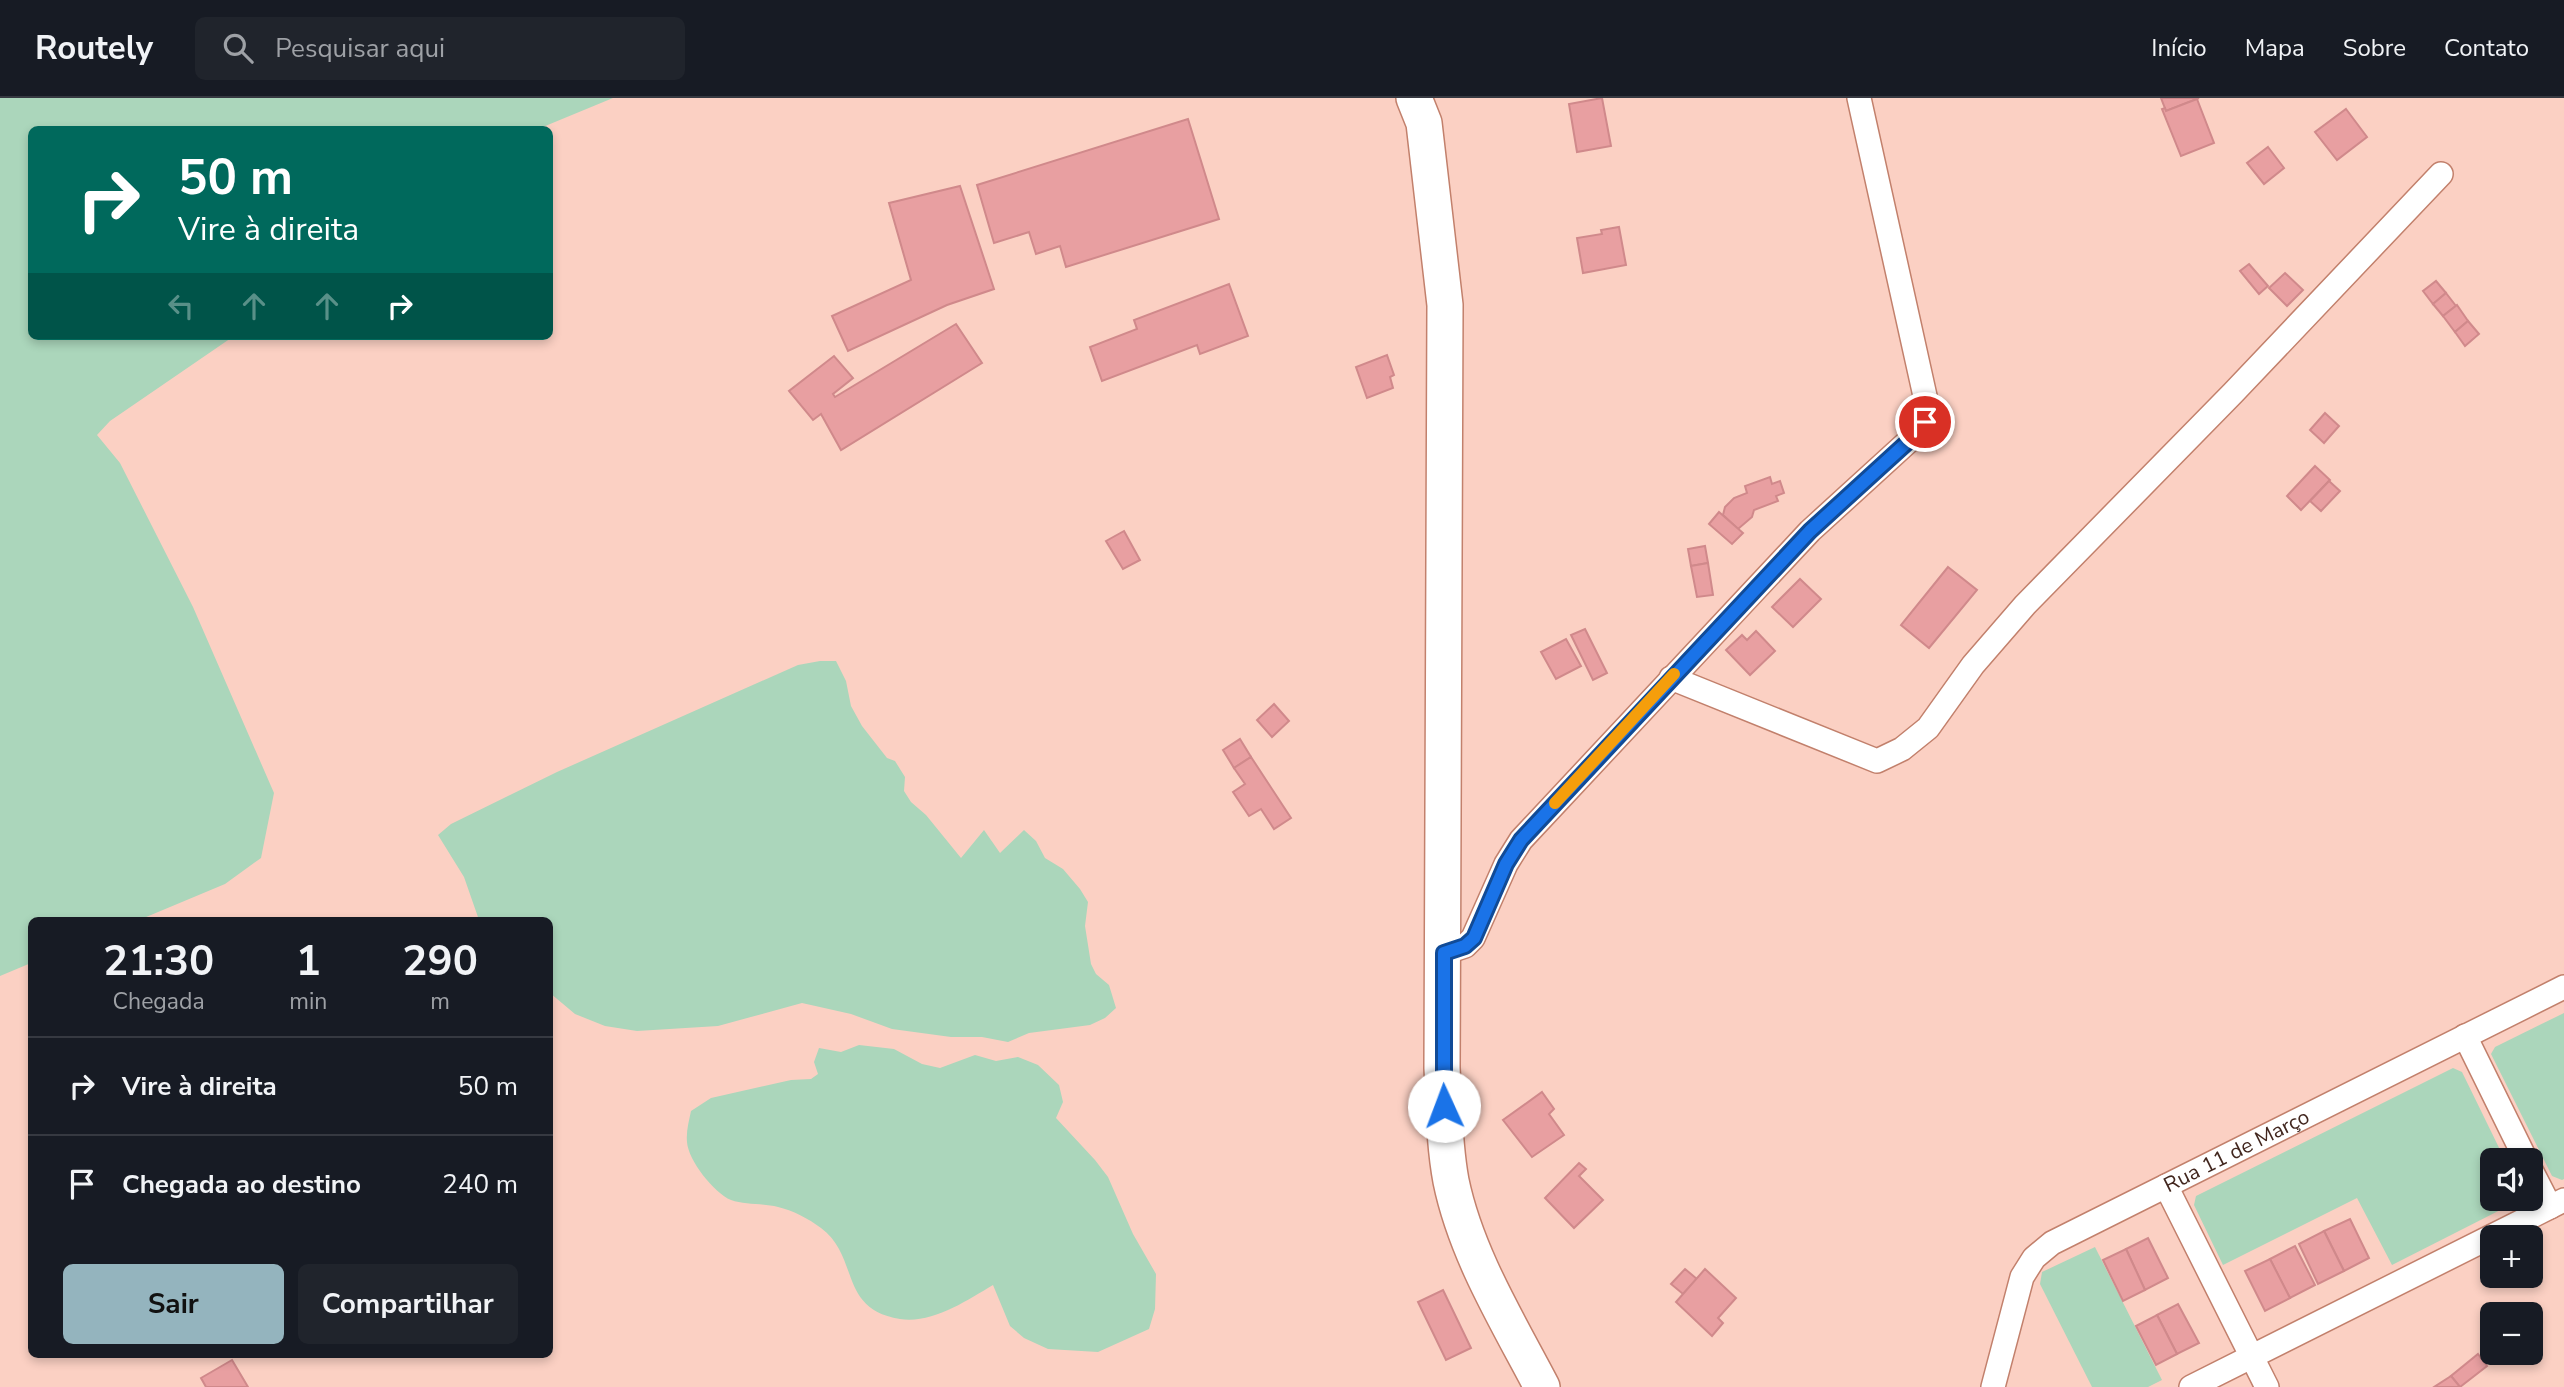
<!DOCTYPE html>
<html lang="pt">
<head>
<meta charset="utf-8">
<style>
	:root { --surface:#171b24; --page:#20242c; --text:#f1f3f6; --muted:#9ea1a6; --line:#363941; --accent:#94b4be }
	body { margin:0; font-family:"Nunito Sans",sans-serif; background:var(--page); color:var(--text); height:100vh; display:flex; flex-direction:column; font-size:26px; white-space:nowrap }
	* { box-sizing:border-box; margin:0 }
	p { font-size:23px; color:var(--muted) }
	.icon { flex:none; width:38px; height:38px; fill:none; stroke:currentColor; stroke-width:2; stroke-linecap:round; stroke-linejoin:round }
	.map { position:relative; flex:1; overflow:hidden }
	.side { position:absolute; left:28px; top:819px; width:525px; height:441px; display:flex; flex-direction:column; background:var(--surface); border-radius:10px; box-shadow:0 4px 10px #0003 }
	.side>* { flex:none }
	.guide { position:absolute; left:28px; top:28px; width:525px; height:214px; border-radius:10px; box-shadow:0 4px 10px #0003; background:#00695c; color:#fff; overflow:hidden }
	.buttons { position:absolute; left:2480px; top:1050px; display:grid; gap:14px }
	.buttons a { display:grid; place-items:center; width:63px; height:63px; border-radius:10px; background:var(--surface); box-shadow:0 4px 10px #0003; font-size:35px }
	.pin { position:absolute; display:grid; place-items:center; width:60px; height:60px; color:#fff; margin:-30px; border:4px solid #fff; border-radius:50%; box-shadow:0 2px 7px #0007 }
	.me { position:absolute; width:77px; margin:-38px; rotate:358deg; stroke-linejoin:round; filter:drop-shadow(0 0 5px #0008) }
	.turn { display:flex; align-items:center; gap:24px; height:147px; padding:0 35px; font-size:32px }
	.turn .icon { width:91px; height:91px; stroke-width:2.5 }
	.turn b { display:block; font-size:49px; line-height:60px }
	.lanes { display:flex; align-items:center; height:66px; padding:0 35px; background:#0003; justify-content:center; gap:35px; direction:ltr }
	.lanes .off { opacity:.35 }
	.eta { display:flex; justify-content:space-evenly; align-items:center; height:119px; text-align:center }
	.eta b { font-size:42px; font-weight:700; line-height:49px }
	.cta { display:flex; gap:14px; margin-top:auto; padding:14px 35px }
	.cta a { flex:1; height:80px; border-radius:10px; background:var(--accent); color:#111; font-size:28px; font-weight:700; line-height:80px; text-align:center }
	.cta a+a { background:var(--page); color:var(--text) }
	ul { padding:0; list-style:none }
	li { display:flex; align-items:center; gap:21px; height:98px; padding:0 35px; border-top:2px solid var(--line) }
	li div { flex:1 }
	li b { display:block; font-size:26px }
	li em { font-style:normal }
	header { display:flex; align-items:center; gap:42px; box-sizing:border-box; height:98px; padding:0 35px; background:var(--surface); border-bottom:2px solid var(--line) }
	header strong { font-size:33px }
	nav { display:flex; gap:38px; margin-inline-start:auto; font-size:24px }
	.search { width:490px; height:63px; background:var(--page); display:flex; align-items:center; gap:18px; box-sizing:border-box; padding:0 24px; border-radius:10px; color:var(--muted); font-size:26px }
	.map>svg:first-child { display:block }
	.green { fill:#abd6bb }
	.building { fill:#e89fa1; stroke:#d0898b; stroke-width:2 }
	.lines { fill:none; stroke-linecap:round; stroke-linejoin:round }
	.street-casing { stroke:#c2806c; stroke-width:26 }
	.primary-casing { stroke:#c2806c; stroke-width:38 }
	.street { stroke:#fff; stroke-width:23 }
	.primary { stroke:#fff; stroke-width:35 }
	.route-casing { stroke:#114b97; stroke-width:18 }
	.route { stroke:#1a73e8; stroke-width:12 }
	.slow { stroke:#f59e0b; stroke-width:12 }
	.labels { text-anchor:middle; stroke-width:5; stroke-linejoin:round; paint-order:stroke }
	.street-label { font-size:21px; fill:#42271f; stroke:#fbd0c3 }
</style>
</head>
<body>
<header>
<strong>Routely</strong>
<div class="search"><svg class="icon" aria-label="search" viewBox="0 0 24 24"><circle cx="10" cy="10" r="6"/><path d="M15 15l6 6"/></svg>Pesquisar aqui</div>
<nav><a>Início</a><a>Mapa</a><a>Sobre</a><a>Contato</a></nav>
</header>
<div class="map">
<svg width="2564" height="1289" viewBox="0 0 2564 1289">
	<rect width="100%" height="100%" fill="#fbd0c3"/>
	<g class="green">
		<polygon points="0,0 613,0 538,31 32,32 32,238 234,238 110,323 97,337 120,365 193,509 274,695 261,760 225,786 139,822 32,822 31,865 0,878"/>
		<polygon points="820,563 836,563 846,583 851,608 862,628 887,660 895,663 905,679 904,693 911,704 926,717 961,760 984,732 1000,755 1024,732 1036,743 1045,760 1063,771 1080,791 1088,804 1085,828 1091,866 1096,876 1109,887 1116,910 1105,920 1090,927 1029,935 1008,944 982,939 951,939 892,931 851,916 802,905 718,928 637,933 605,928 575,916 550,895 550,822 479,822 464,779 438,737 451,726 557,674 798,567"/>
		<polygon points="2564,915 2564,1081 2562,1082 2552,1078 2491,956 2495,949"/>
		<path d="M 859,947 L 894,951 L 922,966 L 940,970 L 975,957 L 996,963 L 1018,959 L 1038,967 L 1059,987 L 1063,1004 L 1056,1020 L 1095,1062 L 1108,1079 L 1133,1136 L 1156,1176 L 1155,1211 L 1149,1231 L 1098,1254 L 1048,1251 L 1024,1240 L 1010,1228 L 993,1187 C 966,1203 932,1226 900,1221 C 838,1211 860,1159 821,1130 C 809,1121 792,1112 778,1109 C 763,1105 745,1107 731,1102 C 714,1095 688,1062 687,1044 C 686,1033 689,1023 691,1013 L 711,1000 L 791,982 L 811,981 L 818,976 L 814,964 L 819,950 L 841,954 Z"/>
		<polygon points="2453,970 2462,974 2505,1062 2492,1062 2492,1101 2520,1101 2518,1103 2392,1167 2357,1100 2223,1167 2194,1107 2196,1098"/>
		<polygon points="2095,1149 2162,1282 2148,1289 2092,1289 2040,1186 2042,1174"/>
	</g>
	<g class="building">
		<polygon points="1602,0 1611,48 1577,54 1569,6"/>
		<polygon points="2161,0 2199,0 2166,13"/>
		<polygon points="2197,1 2214,45 2181,58 2162,11 2165,10 2166,13"/>
		<polygon points="2346,11 2367,39 2337,62 2315,34"/>
		<polygon points="1188,21 1219,121 1066,169 1060,148 1036,156 1029,134 994,145 977,87"/>
		<polygon points="2268,49 2284,70 2264,86 2247,65"/>
		<polygon points="960,88 994,191 947,207 848,253 832,218 911,182 889,105"/>
		<polygon points="1619,129 1626,167 1583,175 1577,140 1602,136 1601,132"/>
		<polygon points="2249,166 2268,188 2259,196 2240,173"/>
		<polygon points="2285,175 2303,192 2287,208 2269,190"/>
		<polygon points="2436,183 2446,195 2433,206 2423,193"/>
		<polygon points="1229,186 1248,238 1200,256 1197,247 1102,283 1090,249 1137,231 1134,222"/>
		<polygon points="2446,195 2456,208 2443,218 2433,206"/>
		<polygon points="2457,207 2468,223 2455,234 2443,218"/>
		<polygon points="2468,223 2479,236 2465,248 2455,234"/>
		<polygon points="956,226 982,265 841,352 821,316 813,322 789,293 834,258 853,280 833,296 835,299"/>
		<polygon points="1387,257 1394,277 1390,279 1393,290 1367,300 1356,269"/>
		<polygon points="2325,315 2339,328 2324,345 2310,332"/>
		<polygon points="2315,368 2330,382 2301,412 2287,398"/>
		<polygon points="1770,379 1772,386 1780,383 1784,395 1776,398 1778,403 1754,412 1752,419 1738,431 1723,417 1725,409 1734,400 1747,395 1745,388"/>
		<polygon points="2329,383 2340,393 2321,413 2310,403"/>
		<polygon points="1719,414 1743,435 1732,446 1709,426"/>
		<polygon points="1124,433 1140,462 1123,471 1106,443"/>
		<polygon points="1705,448 1708,465 1691,468 1688,451"/>
		<polygon points="1708,465 1713,497 1697,499 1691,468"/>
		<polygon points="1948,469 1977,492 1929,550 1901,527"/>
		<polygon points="1800,481 1821,501 1793,529 1772,509"/>
		<polygon points="1585,531 1607,575 1593,582 1571,537"/>
		<polygon points="1756,533 1775,553 1750,577 1726,552 1742,537 1747,542"/>
		<polygon points="1566,541 1581,568 1556,581 1541,554"/>
		<polygon points="1274,606 1289,623 1272,639 1257,622"/>
		<polygon points="1240,641 1251,659 1234,670 1223,652"/>
		<polygon points="1251,659 1291,720 1274,731 1261,711 1249,718 1233,694 1245,686 1234,670"/>
		<polygon points="1542,994 1554,1011 1549,1016 1564,1037 1532,1059 1503,1022"/>
		<polygon points="1579,1065 1586,1071 1579,1078 1603,1102 1574,1130 1545,1100"/>
		<polygon points="2350,1121 2369,1160 2344,1173 2324,1133"/>
		<polygon points="2324,1133 2344,1173 2318,1186 2299,1146"/>
		<polygon points="2148,1140 2168,1180 2145,1192 2126,1151"/>
		<polygon points="2295,1148 2315,1187 2290,1200 2270,1161"/>
		<polygon points="2126,1151 2145,1192 2123,1203 2103,1162"/>
		<polygon points="2270,1161 2290,1200 2265,1213 2245,1173"/>
		<polygon points="1685,1171 1697,1181 1683,1196 1671,1186"/>
		<polygon points="1705,1171 1736,1200 1718,1220 1723,1225 1712,1238 1676,1204"/>
		<polygon points="1443,1192 1471,1250 1446,1262 1418,1204"/>
		<polygon points="2178,1206 2199,1245 2177,1256 2157,1217"/>
		<polygon points="2157,1217 2177,1256 2156,1267 2136,1228"/>
		<polygon points="2478,1256 2487,1268 2460,1289 2451,1278"/>
		<polygon points="232,1262 248,1289 206,1289 201,1280"/>
		<polygon points="2451,1278 2460,1289 2434,1289"/>
	</g>
	<g class="lines">
		<defs>
			<g id="street">
				<polyline points="1671,580 1877,663 1902,651 1928,630 1973,567 2025,507 2233,295 2441,76"/>
				<polyline points="1444,855 1465,848 1473,840 1506,766 1521,742 1810,433 1912,340 1925,324 1927,307 1859,0"/>
				<polyline points="2465,938 2526,1062"/>
				<polyline points="2530,1070 2550,1109"/>
				<polyline points="2166,1088 2267,1289"/>
				<path id="s1" d="M 1993,1289 L 2022,1179 L 2034,1160 L 2052,1145 L 2564,889"/>
				<polyline points="2191,1289 2564,1102"/>
			</g>
			<path id="primary" d="M 1414,0 L 1424,25 L 1445,207 L 1442,970 C 1444,1007 1444,1046 1451,1083 C 1466,1156 1508,1224 1542,1289"/>
		</defs>
		<use href="#street" class="street-casing"/>
		<use href="#primary" class="primary-casing"/>
		<use href="#street" class="street"/>
		<use href="#primary" class="primary"/>
	</g>
	<g class="lines">
		<defs>
			<polyline id="route" points="1444,1008 1444,855 1465,848 1474,840 1506,766 1521,742 1810,433 1912,340 1925,324"/>
		</defs>
		<use href="#route" class="route-casing"/>
		<use href="#route" class="route"/>
		<polyline class="slow" points="1555,705 1674,576"/>
	</g>
	<g class="labels">
		<g class="street-label">
			<text dy="7" stroke="none"><textPath href="#s1" startOffset="366">Rua 11 de Março</textPath></text>
		</g>
	</g>
</svg>
<div class="buttons">
<a><svg class="icon" aria-label="sound" viewBox="0 0 24 24"><path d="M4 9h4l5-4v14l-5-4H4zM17 9q2 3 0 6"/></svg></a>
<a>+</a>
<a>−</a>
</div>
<div class="pin" style="left:1925px;top:324px;background:#d93025"><svg class="icon" aria-label="arrive" viewBox="0 0 24 24"><path d="M6 21V4h12l-3 4 3 4H6"/></svg></div>
<svg class="me" style="left:1444px;top:1008px" viewBox="-20 -20 40 40"><circle r="19" fill="#fff"/><path d="M0-13L10 11 0 6-10 11z" fill="#1a73e8"/></svg>
<div class="guide">
<div class="turn"><svg class="icon" aria-label="right" viewBox="0 0 24 24"><path d="M7 20v-9h11M14 6l5 5-5 5"/></svg><div><b>50 m</b>Vire à direita</div></div>
<div class="lanes"><svg class="icon off" aria-label="left" viewBox="0 0 24 24"><path d="M17 20v-9H6M10 6l-5 5 5 5"/></svg><svg class="icon off" aria-label="ahead" viewBox="0 0 24 24"><path d="M12 20V5M6 11l6-6 6 6"/></svg><svg class="icon off" aria-label="ahead" viewBox="0 0 24 24"><path d="M12 20V5M6 11l6-6 6 6"/></svg><svg class="icon" aria-label="right" viewBox="0 0 24 24"><path d="M7 20v-9h11M14 6l5 5-5 5"/></svg></div>
</div>
<section class="side">
<div class="eta">
<div><b>21:30</b><p>Chegada</p></div>
<div><b>1</b><p>min</p></div>
<div><b>290</b><p>m</p></div>
</div>
<ul>
<li><svg class="icon" aria-label="right" viewBox="0 0 24 24"><path d="M7 20v-9h11M14 6l5 5-5 5"/></svg><div><b>Vire à direita</b></div><em>50 m</em></li>
<li><svg class="icon" aria-label="arrive" viewBox="0 0 24 24"><path d="M6 21V4h12l-3 4 3 4H6"/></svg><div><b>Chegada ao destino</b></div><em>240 m</em></li>
</ul>
<div class="cta"><a>Sair</a><a>Compartilhar</a></div>
</section>
</div>
</body>
</html>
